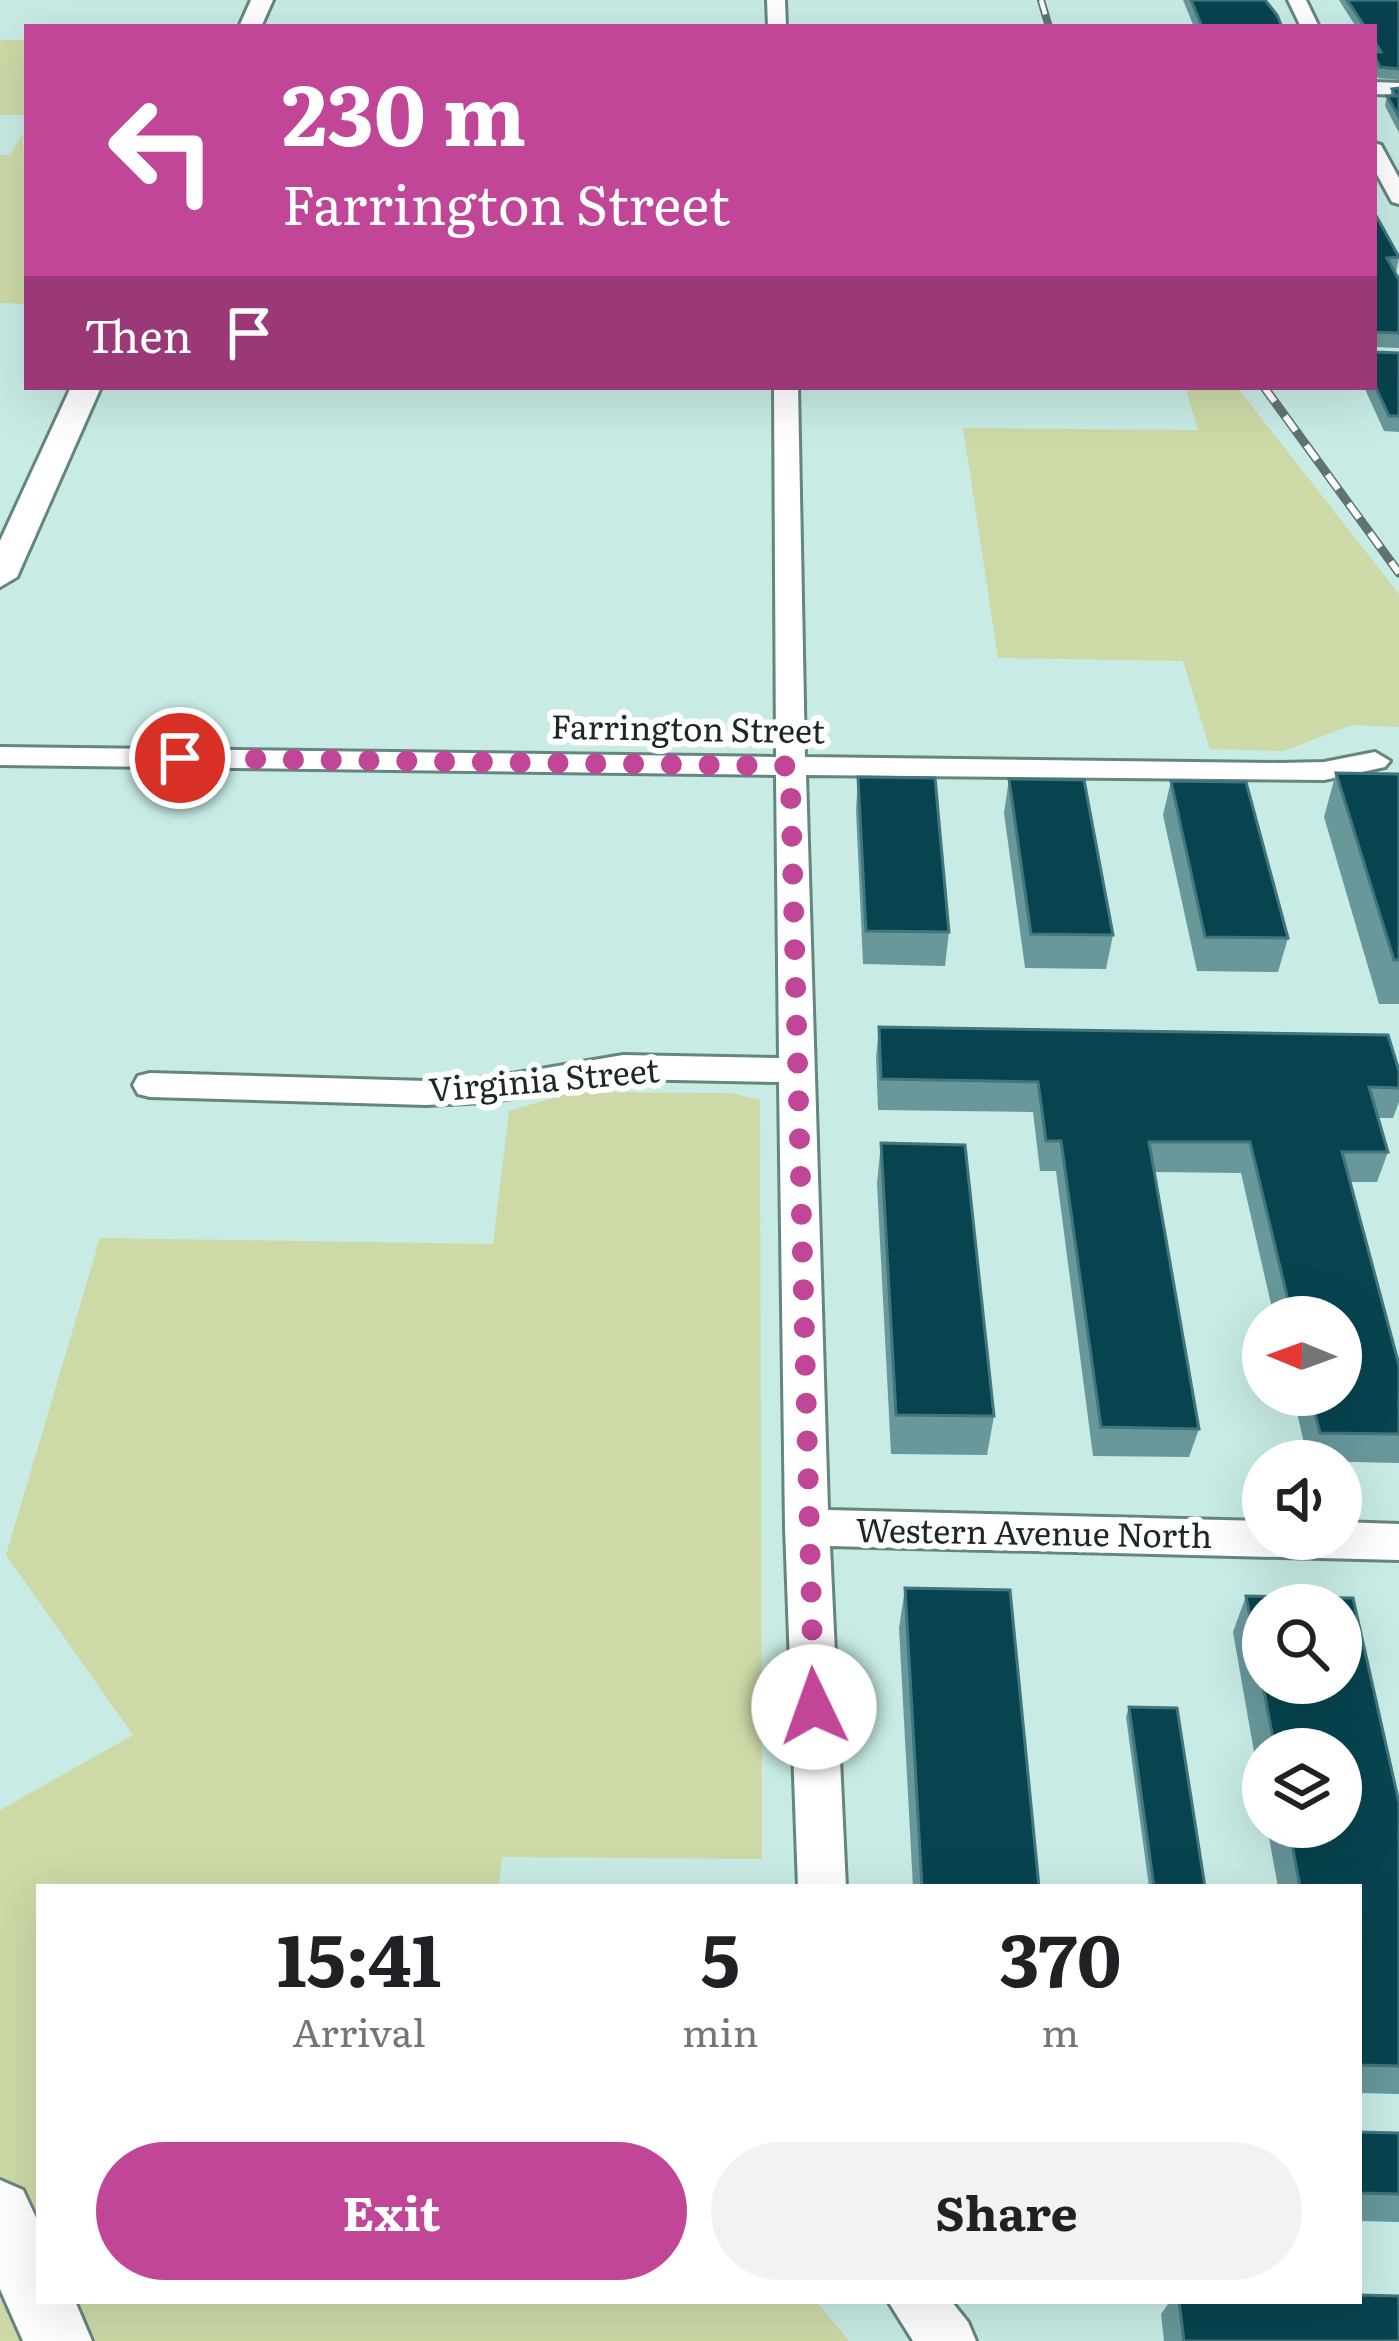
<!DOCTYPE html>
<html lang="en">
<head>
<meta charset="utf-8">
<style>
	:root { --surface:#fff; --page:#f2f2f2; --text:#202124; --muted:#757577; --accent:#c14697 }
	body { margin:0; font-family:Literata,serif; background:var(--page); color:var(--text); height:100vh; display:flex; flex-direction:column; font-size:45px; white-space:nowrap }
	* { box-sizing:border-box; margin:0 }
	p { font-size:39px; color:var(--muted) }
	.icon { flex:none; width:66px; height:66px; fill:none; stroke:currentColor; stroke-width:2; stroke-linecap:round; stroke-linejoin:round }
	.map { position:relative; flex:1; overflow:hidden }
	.drawer { position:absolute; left:36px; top:1884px; width:1326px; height:420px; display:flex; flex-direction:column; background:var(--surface); border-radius:0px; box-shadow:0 12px 48px #0002 }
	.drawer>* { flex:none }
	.hud { position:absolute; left:24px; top:24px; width:1353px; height:366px; border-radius:0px; box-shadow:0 12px 48px #0002; background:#c14697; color:#fff; overflow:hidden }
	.needle { width:78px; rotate:271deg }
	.fabs { position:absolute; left:1242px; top:1296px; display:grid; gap:24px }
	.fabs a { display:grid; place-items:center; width:120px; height:120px; border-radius:50%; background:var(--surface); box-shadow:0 12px 48px #0002; font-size:60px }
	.pin { position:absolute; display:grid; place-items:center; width:102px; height:102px; color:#fff; margin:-51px; border:6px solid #fff; border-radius:50%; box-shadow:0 3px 12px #0007 }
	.me { position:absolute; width:132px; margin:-66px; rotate:357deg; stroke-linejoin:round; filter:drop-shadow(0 0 9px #0008) }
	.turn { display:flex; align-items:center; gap:42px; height:252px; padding:0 60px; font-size:54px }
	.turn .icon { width:156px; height:156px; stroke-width:2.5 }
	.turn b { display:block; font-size:84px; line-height:102px }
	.then { display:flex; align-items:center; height:114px; padding:0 60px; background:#0003; gap:24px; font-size:45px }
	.eta { display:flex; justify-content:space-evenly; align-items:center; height:204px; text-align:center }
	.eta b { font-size:72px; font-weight:700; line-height:84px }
	.primary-button { display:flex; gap:24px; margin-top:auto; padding:24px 60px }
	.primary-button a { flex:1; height:138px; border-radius:72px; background:var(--accent); color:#fff; font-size:48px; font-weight:700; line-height:138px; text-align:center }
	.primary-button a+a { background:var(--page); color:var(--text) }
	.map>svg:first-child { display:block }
	.green { fill:#cddaa7 }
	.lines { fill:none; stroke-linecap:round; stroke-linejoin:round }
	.minor-casing { stroke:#658580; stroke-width:6 }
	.tertiary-casing { stroke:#658580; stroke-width:6 }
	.minor { fill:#fff; fill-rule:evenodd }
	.tertiary { fill:#fff; fill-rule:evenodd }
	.rail-far1-casing { stroke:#5f7471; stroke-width:8 }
	.rail-casing { stroke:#5f7471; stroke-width:9 }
	.rail-far1 { stroke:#fff; stroke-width:4.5; stroke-dasharray:15; stroke-linecap:butt }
	.rail { stroke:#fff; stroke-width:6; stroke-dasharray:18; stroke-linecap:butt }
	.wall { fill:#68989a }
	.building { fill:#074450; stroke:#41767d; stroke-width:3; fill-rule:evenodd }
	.route { stroke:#c14697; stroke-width:21; stroke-dasharray:0 37.8 }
	.labels { text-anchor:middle; stroke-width:12; stroke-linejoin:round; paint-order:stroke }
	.street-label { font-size:33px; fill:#1b2826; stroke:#fff }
</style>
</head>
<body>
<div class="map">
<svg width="1399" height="2341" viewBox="0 0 1399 2341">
	<rect width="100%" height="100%" fill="#c8ebe5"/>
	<g class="green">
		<rect x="0" y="40" width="27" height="75"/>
		<polygon points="23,133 27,304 0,303 0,155 10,155"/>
		<polygon points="1185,387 1237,387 1399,594 1399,727 1352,725 1283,751 1210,749 1183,661 998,658 963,428 1198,430"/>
		<polygon points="573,1092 731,1093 760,1100 762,1859 502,1857 499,1887 39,1887 39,2301 816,2301 849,2341 0,2341 0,1810 133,1735 6,1555 100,1238 493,1244 509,1111"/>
	</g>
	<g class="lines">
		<defs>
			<g id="minor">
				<polygon points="767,0 785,0 786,27 768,27"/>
				<polygon points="1288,0 1306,0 1319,27 1301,27"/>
				<polygon points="1374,82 1399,83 1399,95 1374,94"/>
				<polygon points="1374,143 1381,145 1399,178 1399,204 1392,202 1374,169"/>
				<polygon points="774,387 798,387 805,757 1280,763 1324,762 1375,752 1390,761 1385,767 1324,780 806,775 828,1510 1263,1521 1263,1539 1341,1539 1341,1522 1399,1524 1399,1560 830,1546 846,1887 798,1887 785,1527 779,1082 623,1079 488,1102 426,1105 150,1097 138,1094 133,1085 138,1076 150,1073 426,1081 488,1078 623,1055 779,1058 776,775 0,765 0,747 776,757"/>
				<polygon points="888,2301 951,2301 968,2322 976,2341 913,2341"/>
			</g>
			<g id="tertiary">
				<polygon points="251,0 273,0 261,27 239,27"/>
				<polygon points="71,387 101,387 17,577 0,587 0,541"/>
				<polygon points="0,2180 23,2190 39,2224 39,2301 75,2301 92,2341 23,2341 0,2289"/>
			</g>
		</defs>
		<use href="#minor" class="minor-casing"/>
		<use href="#tertiary" class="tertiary-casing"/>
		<use href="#minor" class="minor"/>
		<use href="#tertiary" class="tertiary"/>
		<defs>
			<polyline id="rail-far1" points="1041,0 1049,27"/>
			<polyline id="rail" points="1264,387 1399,573"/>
		</defs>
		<use href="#rail-far1" class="rail-far1-casing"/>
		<use href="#rail" class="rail-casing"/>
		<use href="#rail-far1" class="rail-far1"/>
		<use href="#rail" class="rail"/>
	</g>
	<g class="wall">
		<polygon points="1183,0 1265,0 1282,27 1194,27"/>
		<polygon points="1339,0 1399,0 1399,80 1378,78 1374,71 1374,27 1356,27"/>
		<polygon points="1399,88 1399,133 1385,106 1387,96 1390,96 1392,89"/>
		<polygon points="1374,212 1399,257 1396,273 1399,280 1399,348 1375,347 1375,352 1399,353 1399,432 1384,431 1364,387 1374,387"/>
		<polygon points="1336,773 1399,774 1399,1004 1379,1004 1324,817"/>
		<polygon points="858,777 949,932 945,966 863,964 856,810"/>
		<polygon points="1009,779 1113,935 1106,969 1025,968 1004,813"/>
		<polygon points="1171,781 1288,938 1278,972 1197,971 1163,815"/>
		<polygon points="879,1027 1399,1071 1399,1102 1393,1118 1378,1118 1388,1152 1377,1182 1351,1182 1399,1365 1399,1463 1308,1461 1293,1395 1341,1395 1341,1317 1274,1317 1241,1173 1154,1172 1199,1429 1189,1457 1093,1456 1056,1171 1040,1171 1033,1112 878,1110 876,1057"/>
		<polygon points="881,1143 994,1416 987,1455 891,1454 877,1183"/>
		<polygon points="905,1588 1039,1887 913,1887 899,1628"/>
		<polygon points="1246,1596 1399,1803 1399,2094 1359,2093 1359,1887 1278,1887 1267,1827 1341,1827 1341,1749 1263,1749 1263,1803 1233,1632"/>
		<polygon points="1129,1707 1205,1887 1149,1887 1126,1717"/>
		<polygon points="1359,2132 1399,2133 1399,2222 1359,2221"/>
		<polygon points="1170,2301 1359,2301 1399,2341 1164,2341 1161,2314"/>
	</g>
	<g class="building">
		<polygon points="1191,0 1265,0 1277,15 1282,27 1202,27"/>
		<polygon points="1347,0 1399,0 1399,69 1380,67 1374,56 1374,52 1381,52 1374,41 1374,27 1365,27"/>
		<polygon points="1399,88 1399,117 1387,96 1396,96 1392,89"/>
		<polygon points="1374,212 1399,257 1387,258 1399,280 1399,333 1375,332 1375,352 1399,353 1399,416 1389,416 1374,384"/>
		<polygon points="1336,773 1399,774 1399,960 1394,960"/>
		<polygon points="858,777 935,778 949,932 866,931"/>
		<polygon points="1009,779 1084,780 1113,935 1031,934"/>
		<polygon points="1171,781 1246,782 1288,938 1205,937"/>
		<polygon points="879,1027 1388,1035 1399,1071 1399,1088 1369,1087 1388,1152 1342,1152 1399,1365 1399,1434 1320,1433 1310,1395 1341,1395 1341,1317 1292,1317 1250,1142 1149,1142 1199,1429 1101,1427 1061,1141 1046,1141 1038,1082 881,1079"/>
		<polygon points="881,1143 965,1145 994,1416 896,1415"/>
		<polygon points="905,1588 1010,1590 1039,1887 922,1887"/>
		<path d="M 1246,1596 L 1353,1598 L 1399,1803 L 1399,2066 L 1359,2065 L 1359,1887 L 1300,1887 L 1289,1827 L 1341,1827 L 1341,1749 L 1275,1749 ZM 1263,1605 L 1341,1605 L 1341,1683 L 1263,1683 Z"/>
		<polygon points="1129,1707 1177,1708 1205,1887 1154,1887"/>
		<polygon points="1359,2132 1399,2133 1399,2194 1359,2193"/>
		<polygon points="1359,2295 1399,2296 1399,2341 1184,2341 1179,2301 1359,2301"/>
	</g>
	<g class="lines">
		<polyline class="route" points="180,758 790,766 814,1707"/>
	</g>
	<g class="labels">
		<g class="street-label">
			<text transform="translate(688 729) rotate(1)" y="12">Farrington Street</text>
			<text transform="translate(544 1080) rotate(-5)" y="12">Virginia Street</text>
			<text transform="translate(1034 1533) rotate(1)" y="12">Western Avenue North</text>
		</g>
	</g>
</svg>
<div class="fabs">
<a><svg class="needle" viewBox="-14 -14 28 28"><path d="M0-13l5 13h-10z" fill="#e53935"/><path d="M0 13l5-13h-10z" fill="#757577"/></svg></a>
<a><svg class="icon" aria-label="sound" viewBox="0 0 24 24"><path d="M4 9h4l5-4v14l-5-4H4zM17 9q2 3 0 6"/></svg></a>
<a><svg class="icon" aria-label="search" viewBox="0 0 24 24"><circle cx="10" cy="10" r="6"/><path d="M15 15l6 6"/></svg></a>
<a><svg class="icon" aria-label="layers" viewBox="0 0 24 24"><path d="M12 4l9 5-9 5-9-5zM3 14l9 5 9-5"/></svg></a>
</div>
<div class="pin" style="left:180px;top:758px;background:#d93025"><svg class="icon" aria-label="arrive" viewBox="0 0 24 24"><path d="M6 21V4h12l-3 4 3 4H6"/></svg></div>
<svg class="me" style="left:814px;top:1707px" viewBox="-20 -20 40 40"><circle r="19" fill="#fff"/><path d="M0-13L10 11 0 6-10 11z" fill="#c14697"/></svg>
<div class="hud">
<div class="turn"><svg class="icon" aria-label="left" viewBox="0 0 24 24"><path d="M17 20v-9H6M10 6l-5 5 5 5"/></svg><div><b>230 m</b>Farrington Street</div></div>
<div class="then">Then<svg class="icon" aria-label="arrive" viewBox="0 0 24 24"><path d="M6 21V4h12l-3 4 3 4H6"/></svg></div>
</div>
<section class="drawer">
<div class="eta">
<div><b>15:41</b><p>Arrival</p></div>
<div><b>5</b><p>min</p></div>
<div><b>370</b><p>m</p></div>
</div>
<div class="primary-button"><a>Exit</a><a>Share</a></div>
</section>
</div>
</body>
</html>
